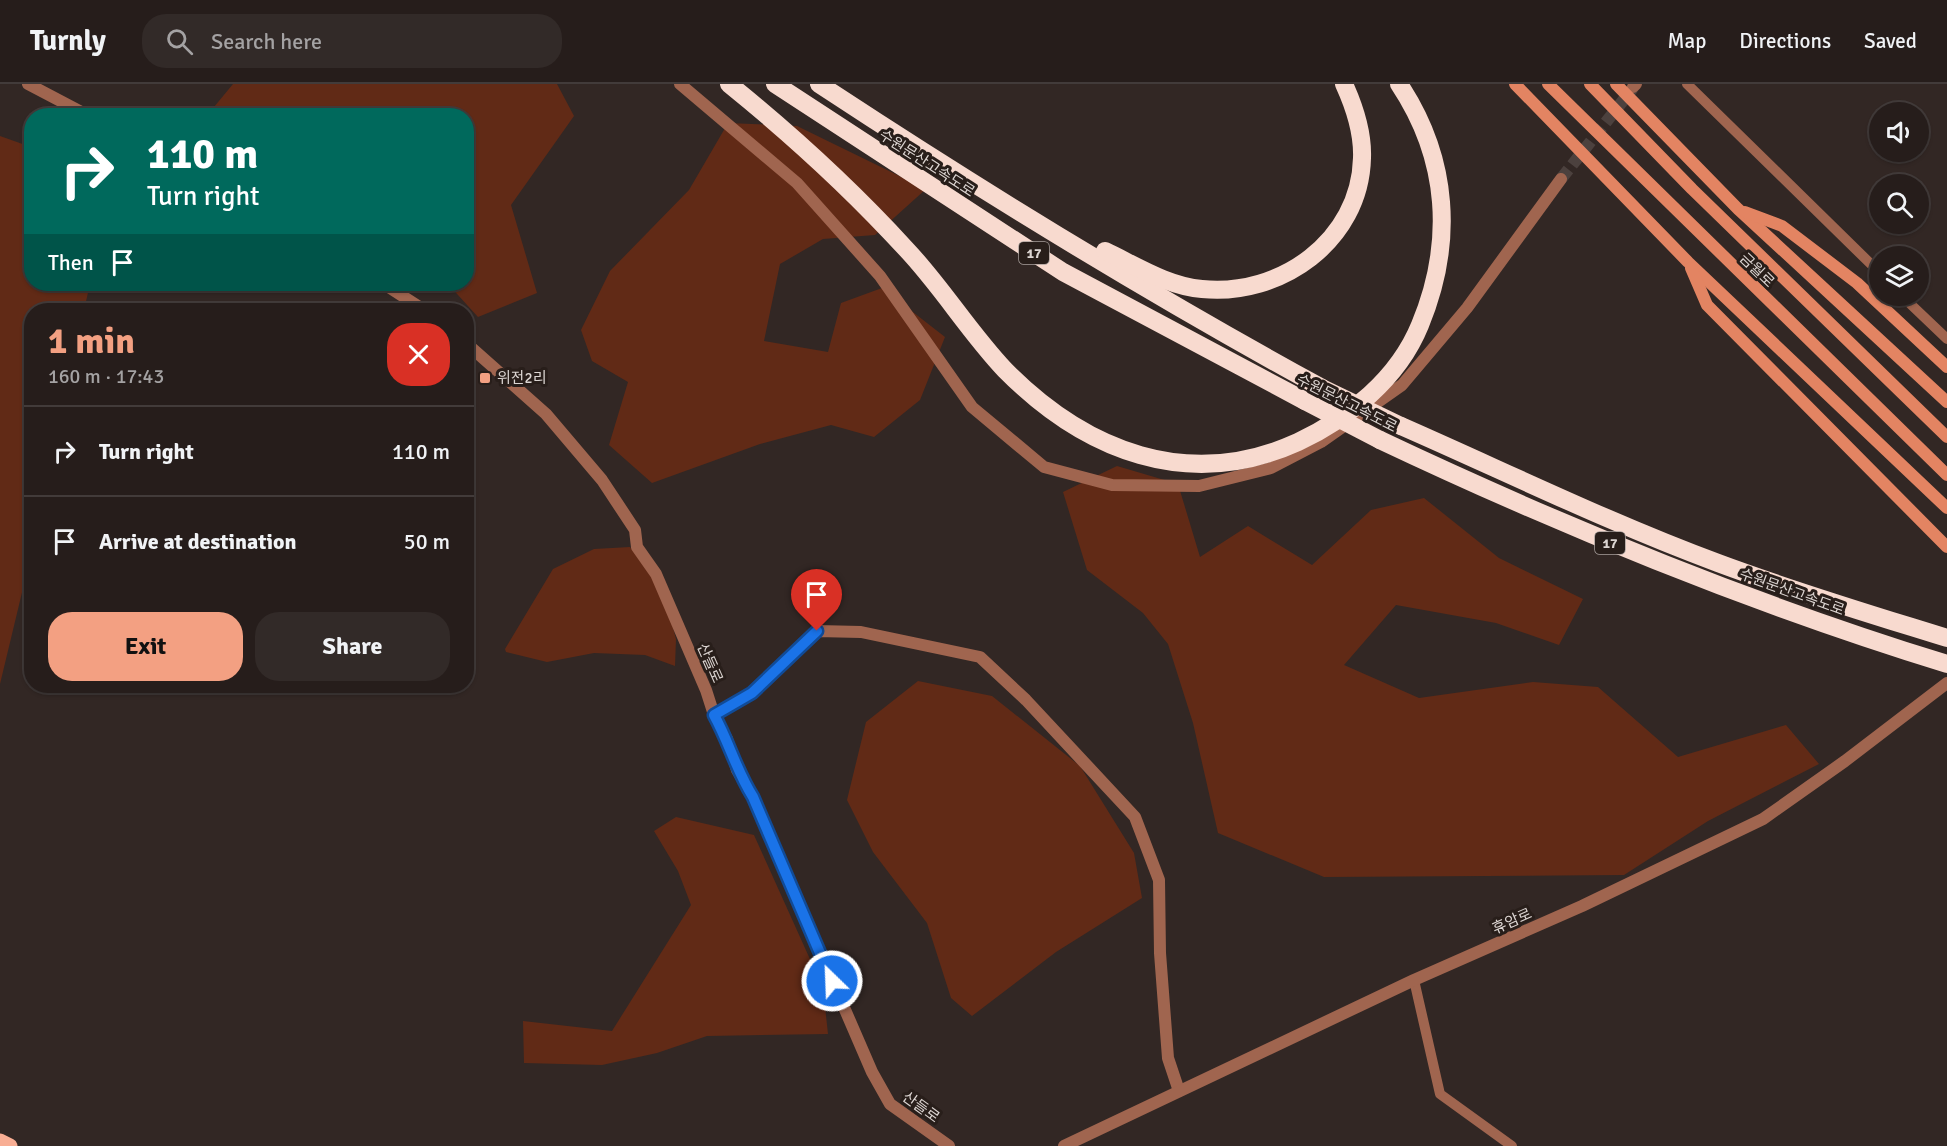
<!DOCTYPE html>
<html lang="en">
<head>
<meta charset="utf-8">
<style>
	:root { --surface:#261d1b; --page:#322a28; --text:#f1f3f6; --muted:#a4a2a3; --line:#423b3a; --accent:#f3a082 }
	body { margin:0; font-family:Signika,"Noto Sans KR",sans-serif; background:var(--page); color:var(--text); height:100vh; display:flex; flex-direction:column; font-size:22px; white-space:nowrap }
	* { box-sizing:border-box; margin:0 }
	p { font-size:20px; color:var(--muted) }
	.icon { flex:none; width:33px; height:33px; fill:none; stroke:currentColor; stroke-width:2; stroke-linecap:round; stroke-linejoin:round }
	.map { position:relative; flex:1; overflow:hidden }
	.sheet { position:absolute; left:24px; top:219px; width:450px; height:390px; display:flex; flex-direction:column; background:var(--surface); border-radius:24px; box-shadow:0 2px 4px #0004,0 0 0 2px var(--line) }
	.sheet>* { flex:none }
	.top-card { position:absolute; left:24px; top:24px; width:450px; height:183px; border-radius:24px; box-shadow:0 2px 4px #0004,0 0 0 2px var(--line); background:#00695c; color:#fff; overflow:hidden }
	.fabs { position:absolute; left:1869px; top:18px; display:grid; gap:12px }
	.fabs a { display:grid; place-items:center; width:60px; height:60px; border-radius:50%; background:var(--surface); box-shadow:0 2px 4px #0004,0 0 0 2px var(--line); font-size:30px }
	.pin { position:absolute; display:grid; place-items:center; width:51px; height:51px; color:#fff; margin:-62px -26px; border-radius:50% 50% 50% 0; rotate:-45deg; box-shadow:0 0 6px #0007 }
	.pin .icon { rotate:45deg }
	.me { position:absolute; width:66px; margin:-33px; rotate:336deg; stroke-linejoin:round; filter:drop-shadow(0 0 4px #0008) }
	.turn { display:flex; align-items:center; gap:21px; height:126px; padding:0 24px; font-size:27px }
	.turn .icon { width:78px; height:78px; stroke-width:2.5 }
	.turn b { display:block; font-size:42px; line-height:51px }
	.then { display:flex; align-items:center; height:57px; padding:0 24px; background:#0003; gap:12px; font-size:22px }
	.round { display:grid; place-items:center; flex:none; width:63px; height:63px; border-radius:24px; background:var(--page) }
	.head { display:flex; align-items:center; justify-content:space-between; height:102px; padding:0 24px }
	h1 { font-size:36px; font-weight:700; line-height:45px; color:var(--accent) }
	.button { display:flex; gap:12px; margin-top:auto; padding:12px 24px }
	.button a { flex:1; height:69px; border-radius:24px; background:var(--accent); color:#111; font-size:24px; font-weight:700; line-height:69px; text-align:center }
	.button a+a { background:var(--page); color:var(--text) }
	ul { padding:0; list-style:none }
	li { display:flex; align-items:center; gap:18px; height:90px; padding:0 24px; border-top:2px solid var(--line) }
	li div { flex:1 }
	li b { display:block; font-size:22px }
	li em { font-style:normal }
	header { display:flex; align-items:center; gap:36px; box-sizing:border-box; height:84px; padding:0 30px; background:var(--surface); border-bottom:2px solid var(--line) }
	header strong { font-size:28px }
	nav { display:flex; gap:33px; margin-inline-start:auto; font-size:21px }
	.search { width:420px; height:54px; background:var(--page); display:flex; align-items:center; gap:15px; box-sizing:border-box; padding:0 21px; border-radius:24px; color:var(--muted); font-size:22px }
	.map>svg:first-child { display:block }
	.green { fill:#612a16 }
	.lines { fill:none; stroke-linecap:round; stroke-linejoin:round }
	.minor-tunnel { stroke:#4c413e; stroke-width:12; stroke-dasharray:12 6; stroke-linecap:butt }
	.service { stroke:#a0654f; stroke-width:10 }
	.minor { stroke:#a0654f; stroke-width:12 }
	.tertiary { stroke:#a0654f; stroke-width:12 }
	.secondary { stroke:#e38462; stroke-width:12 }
	.primary { stroke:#f8ae94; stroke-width:15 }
	.motorway { stroke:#f8dacf; stroke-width:18 }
	.motorway-bridge { stroke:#f8dacf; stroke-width:18 }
	.route-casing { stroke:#114b97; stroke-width:15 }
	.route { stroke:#1a73e8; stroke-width:10 }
	.poi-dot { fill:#f3a082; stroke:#281e1a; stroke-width:2 }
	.labels { text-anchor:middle; stroke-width:6; stroke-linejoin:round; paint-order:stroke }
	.shield { fill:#281e1a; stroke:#a69e9b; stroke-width:1.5 }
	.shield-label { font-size:14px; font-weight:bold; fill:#dcd5d2 }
	.street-label { font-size:15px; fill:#dcd5d2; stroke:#281e1a }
	.poi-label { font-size:15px; fill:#dcd5d2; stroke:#281e1a; text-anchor:start }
</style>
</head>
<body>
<header>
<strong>Turnly</strong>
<div class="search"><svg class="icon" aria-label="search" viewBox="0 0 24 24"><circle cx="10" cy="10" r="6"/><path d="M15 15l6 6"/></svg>Search here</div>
<nav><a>Map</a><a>Directions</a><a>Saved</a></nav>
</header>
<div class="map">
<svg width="1947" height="1062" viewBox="0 0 1947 1062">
	<rect width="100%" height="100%" fill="#322724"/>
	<g class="green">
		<polygon points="233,0 557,0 574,32 511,121 537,209 478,233 448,200 466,200 466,32 184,31 214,23"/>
		<polygon points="728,39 797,42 926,105 875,151 823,155 780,180 764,257 828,268 841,219 882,204 945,253 920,316 874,353 831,341 760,360 652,399 609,361 628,298 592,277 581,246 610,187 689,106"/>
		<polygon points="0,52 31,63 32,200 90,200 84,226 32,226 31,471 0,600"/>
		<polygon points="1117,382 1178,400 1200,473 1248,442 1312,481 1371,426 1424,414 1499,474 1583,515 1559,561 1496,539 1396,521 1344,581 1419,614 1533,598 1598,603 1678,673 1786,641 1819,680 1708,737 1624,791 1324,793 1218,749 1193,639 1168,560 1143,529 1087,486 1063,408"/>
		<polygon points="630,463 662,502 676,555 675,582 645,571 594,569 547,578 506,568 505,565 553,485 594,465"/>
		<polygon points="918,597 992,612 1080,682 1134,769 1142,814 1056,868 972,932 951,914 927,839 873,768 847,716 866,638"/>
		<polygon points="676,733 754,751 823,904 828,950 707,952 657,969 602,981 524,979 523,937 612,947 691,821 678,787 654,747"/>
	</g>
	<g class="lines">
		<polyline class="minor-tunnel" points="1561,95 1633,4"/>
		<g class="service">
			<polyline points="1687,0 1880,189"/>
			<polyline points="1902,212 1947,255"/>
			<polyline points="1414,896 1440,1010 1512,1062"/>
		</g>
		<g class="minor">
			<polyline points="28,0 89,32"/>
			<polyline points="680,0 797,99 880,192 972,323 1044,383 1112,401 1199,402 1271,384 1321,358 1402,301 1467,224 1561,95"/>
			<polyline points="1633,3 1636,0"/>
			<polyline points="384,200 424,226"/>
			<polyline points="466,259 546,330 602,396 635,446 637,463 656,490 706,606 714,631 727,655 737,686 753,713 872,988 890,1020 949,1062"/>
			<polyline points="714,631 752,609 817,547 861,548 980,573 1026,616 1135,733 1159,796 1160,869 1168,974 1179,1007"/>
		</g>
		<polyline class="tertiary" points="1064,1062 1414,896 1582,822 1763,735 1845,677 1947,599"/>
		<g class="secondary">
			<polyline points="1515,0 1688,178 1947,424"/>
			<polyline points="1548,0 1947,391"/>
			<polyline points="1590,0 1692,105 1947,353"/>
			<polyline points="1616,0 1738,125 1947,318"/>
			<polyline points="1745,128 1782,142 1857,199 1947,283"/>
			<polyline points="1691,184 1707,221 1947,463"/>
		</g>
		<polyline class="primary" points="0,1057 10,1062"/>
		<g class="motorway">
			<path d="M 729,0 C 792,51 852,106 906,165 C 942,203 969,248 1005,286 C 1085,367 1188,408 1298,358 C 1349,334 1398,295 1420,241 C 1454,159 1449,75 1399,0"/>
			<polyline points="775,0 1063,188 1305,317"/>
			<path d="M 819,0 C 983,108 1150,210 1322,304"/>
			<path d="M 1105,167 C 1135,181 1167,202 1202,205 C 1280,213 1360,157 1362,74 C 1363,48 1355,24 1344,0"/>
			<path d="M 1401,342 C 1506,388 1610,439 1718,479 C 1793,507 1870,530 1947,554"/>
			<path d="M 1380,356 C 1564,443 1752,520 1947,580"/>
		</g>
		<g class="motorway-bridge">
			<polyline points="1322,304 1401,342"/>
			<polyline points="1305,317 1380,356"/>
		</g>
	</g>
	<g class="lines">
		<defs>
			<path id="route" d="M 817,547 L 752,609 L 714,631 C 729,658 736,686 753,713 L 832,897"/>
		</defs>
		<use href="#route" class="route-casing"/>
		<use href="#route" class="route"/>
	</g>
	<rect class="poi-dot" x="479" y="288" width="12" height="12" rx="3"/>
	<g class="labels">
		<g class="shield">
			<rect x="1019" y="158" width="30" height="22" rx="4.5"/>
			<rect x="1595" y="448" width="30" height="22" rx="4.5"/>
		</g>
		<g class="shield-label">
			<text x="1034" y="174">17</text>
			<text x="1610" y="464">17</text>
		</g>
		<g class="street-label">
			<text transform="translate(927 79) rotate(33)" y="5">수원문산고속도로</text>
			<text transform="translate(1757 186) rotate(44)" y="5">금월로</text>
			<text transform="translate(1347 319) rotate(27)" y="5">수원문산고속도로</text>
			<text transform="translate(1792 508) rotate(20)" y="5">수원문산고속도로</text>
			<text transform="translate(710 579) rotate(66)" y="5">산들로</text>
			<text transform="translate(1512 837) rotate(-24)" y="5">휴암로</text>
			<text transform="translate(921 1023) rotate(36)" y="5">산들로</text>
		</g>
		<g class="poi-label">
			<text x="497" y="299">위전2리</text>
		</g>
	</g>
</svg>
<div class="fabs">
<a><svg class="icon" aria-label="sound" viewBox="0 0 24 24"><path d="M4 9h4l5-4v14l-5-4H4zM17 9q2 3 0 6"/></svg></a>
<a><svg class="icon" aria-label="search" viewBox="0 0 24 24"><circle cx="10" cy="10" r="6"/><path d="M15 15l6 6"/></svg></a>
<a><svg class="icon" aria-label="layers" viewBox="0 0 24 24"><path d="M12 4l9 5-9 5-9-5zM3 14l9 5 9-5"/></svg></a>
</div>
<div class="pin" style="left:817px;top:547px;background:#d93025"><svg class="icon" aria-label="arrive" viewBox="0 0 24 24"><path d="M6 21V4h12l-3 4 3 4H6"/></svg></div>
<svg class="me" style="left:832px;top:897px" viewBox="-20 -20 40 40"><circle r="17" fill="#1a73e8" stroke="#fff" stroke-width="3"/><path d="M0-11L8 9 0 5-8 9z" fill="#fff"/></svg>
<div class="top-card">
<div class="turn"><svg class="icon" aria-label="right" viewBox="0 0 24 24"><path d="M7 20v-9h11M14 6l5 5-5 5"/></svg><div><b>110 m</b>Turn right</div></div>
<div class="then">Then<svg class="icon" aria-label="arrive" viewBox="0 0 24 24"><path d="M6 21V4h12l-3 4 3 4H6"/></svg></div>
</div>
<section class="sheet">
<div class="head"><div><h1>1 min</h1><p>160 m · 17:43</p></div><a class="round" style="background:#d93025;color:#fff"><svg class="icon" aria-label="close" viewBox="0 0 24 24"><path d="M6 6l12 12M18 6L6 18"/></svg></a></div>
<ul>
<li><svg class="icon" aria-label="right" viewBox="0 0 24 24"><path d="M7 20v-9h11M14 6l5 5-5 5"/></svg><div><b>Turn right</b></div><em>110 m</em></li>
<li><svg class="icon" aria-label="arrive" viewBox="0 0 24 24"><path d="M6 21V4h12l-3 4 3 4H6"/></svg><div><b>Arrive at destination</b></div><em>50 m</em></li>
</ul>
<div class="button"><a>Exit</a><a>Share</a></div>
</section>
</div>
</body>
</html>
